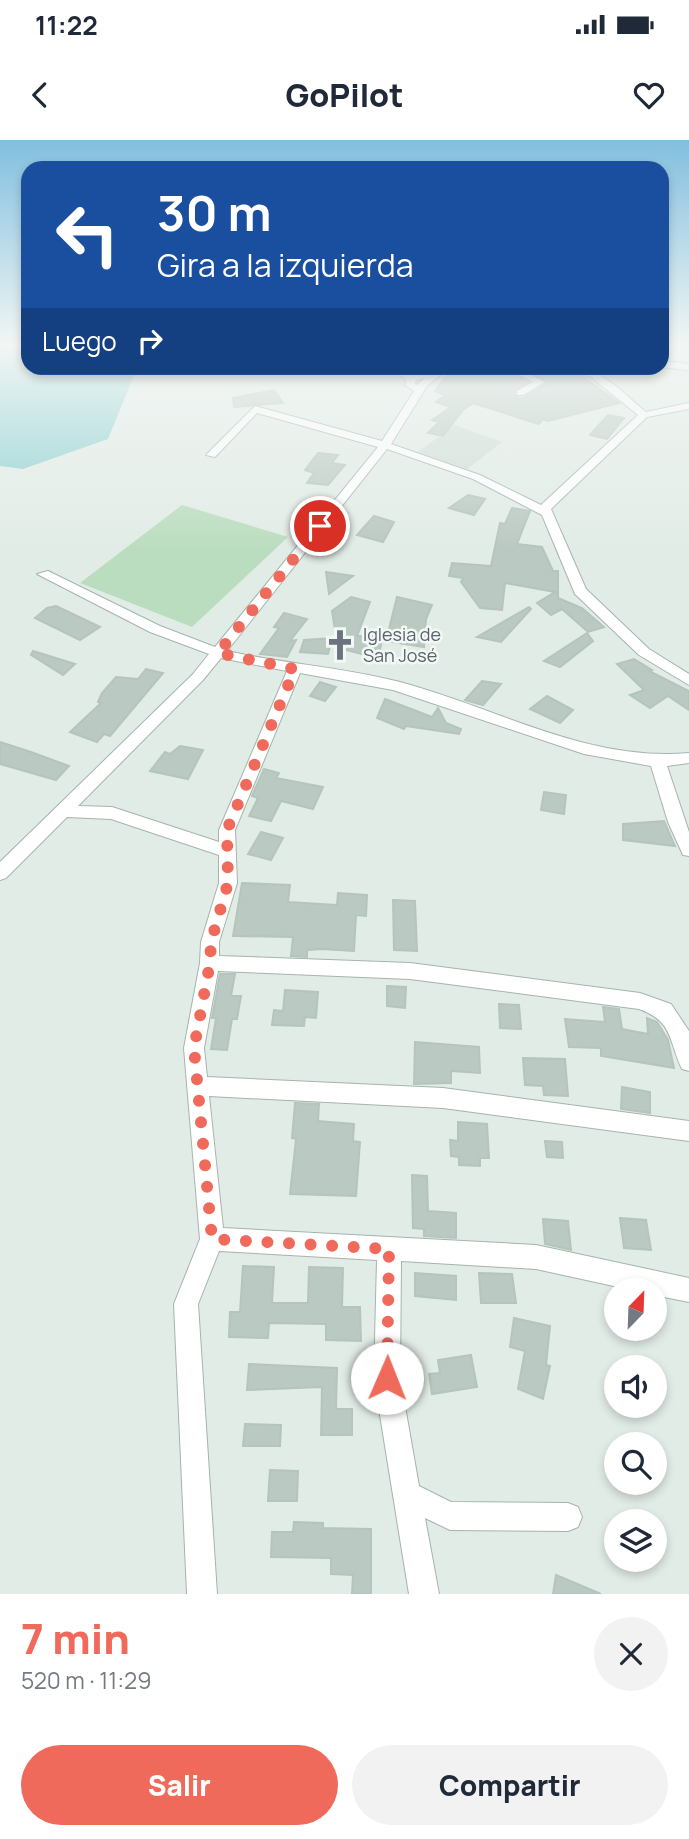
<!DOCTYPE html>
<html lang="es">
<head>
<meta charset="utf-8">
<style>
	:root { --surface:#fff; --page:#f2f2f3; --text:#1f2937; --muted:#747a83; --accent:#f06a5b }
	body { margin:0; font-family:Manrope,sans-serif; background:var(--page); color:var(--text); height:100vh; display:flex; flex-direction:column; font-size:26px; white-space:nowrap }
	* { box-sizing:border-box; margin:0 }
	p { font-size:23px; color:var(--muted) }
	.icon { flex:none; width:38px; height:38px; fill:none; stroke:currentColor; stroke-width:2; stroke-linecap:round; stroke-linejoin:round }
	.map { position:relative; height:1454px; overflow:hidden }
	.details { display:flex; flex-direction:column; background:var(--surface); flex:1 }
	.details>* { flex:none }
	.top-card { position:absolute; left:21px; top:21px; width:648px; height:214px; border-radius:21px; box-shadow:0 4px 10px #0003; background:#1a4fa0; color:#fff; overflow:hidden }
	.needle { width:46px; rotate:23deg }
	.buttons { position:absolute; left:604px; top:1138px; display:grid; gap:14px }
	.buttons a { display:grid; place-items:center; width:63px; height:63px; border-radius:50%; background:var(--surface); box-shadow:0 4px 10px #0003; font-size:35px }
	.pin { position:absolute; display:grid; place-items:center; width:60px; height:60px; color:#fff; margin:-30px; border:4px solid #fff; border-radius:50%; box-shadow:0 2px 7px #0007 }
	.me { position:absolute; width:77px; margin:-38px; rotate:1deg; stroke-linejoin:round; filter:drop-shadow(0 0 5px #0008) }
	.turn { display:flex; align-items:center; gap:24px; height:147px; padding:0 21px; font-size:32px }
	.turn .icon { width:91px; height:91px; stroke-width:2.5 }
	.turn b { display:block; font-size:49px; line-height:60px }
	.then { display:flex; align-items:center; height:66px; padding:0 21px; background:#0003; gap:14px; font-size:26px }
	.round { display:grid; place-items:center; flex:none; width:74px; height:74px; border-radius:37px; background:var(--page) }
	.head { display:flex; align-items:center; justify-content:space-between; height:119px; padding:0 21px }
	h1 { font-size:42px; font-weight:800; line-height:52px; color:var(--accent) }
	.button { display:flex; gap:14px; margin-top:auto; padding:14px 21px }
	.button a { flex:1; height:80px; border-radius:42px; background:var(--accent); color:#fff; font-size:28px; font-weight:800; line-height:80px; text-align:center }
	.button a+a { background:var(--page); color:var(--text) }
	.status { display:flex; justify-content:space-between; align-items:center; height:49px; padding:0 35px; background:var(--surface); direction:ltr }
	.status svg { height:19px; fill:currentColor }
	header { display:flex; justify-content:space-between; align-items:center; height:91px; padding:0 21px; background:var(--surface); font-size:32px; font-weight:800 }
	.map>svg:first-child { display:block }
	.built { fill:#d0dcd4 }
	.green { fill:#bbddbf }
	.water { fill:#8acfd0 }
	.building { fill:#bac9c1; stroke:#b4c5bc; stroke-width:2 }
	.lines { fill:none; stroke-linecap:round; stroke-linejoin:round }
	.minor-casing { stroke:#a5b4ac; stroke-width:2 }
	.secondary-casing { stroke:#a0b7ac; stroke-width:3 }
	.minor { fill:#fff; fill-rule:evenodd }
	.secondary { fill:#fff; fill-rule:evenodd }
	.route { stroke:#f06a5b; stroke-width:12; stroke-dasharray:0 21.6 }
	.labels { text-anchor:middle; stroke-width:5; stroke-linejoin:round; paint-order:stroke }
	.far-worship-label { font-size:18px; fill:#5b616d; stroke:#f2f8f4; text-anchor:start }
</style>
</head>
<body>
<div class="status"><b>11:22</b><svg viewBox="0 0 49 12"><path d="M0 12V9h3v3zM5 12V6h3v6zM10 12V3h3v9zM15 12V0h3v12zM26 1h20v11H26zM47 4h2v5h-2z"/></svg></div>
<header><svg class="icon" aria-label="back" viewBox="0 0 24 24"><path d="M15 5l-7 7 7 7"/></svg>GoPilot<svg class="icon" aria-label="heart" viewBox="0 0 24 24"><path d="M12 20l-8-8c-3-5 5-10 8-4 3-6 11-1 8 4z"/></svg></header>
<div class="map">
<svg width="689" height="1454" viewBox="0 0 689 1454">
	<rect width="100%" height="100%" fill="#e2ece6"/>
	<polygon class="built" points="455,285 502,302 467,329 418,312"/>
	<polygon class="green" points="182,365 288,397 192,487 80,443"/>
	<polygon class="water" points="0,206 28,206 28,228 137,228 108,299 23,329 0,326"/>
	<g class="building">
		<polygon points="473,228 505,228 528,242 514,251 515,257 523,258 547,243 522,228 571,228 619,263 548,281 543,279 539,284 473,263 463,270 443,296 428,293 439,282 432,280 451,267 436,262 445,255 435,251 449,233"/>
		<polygon points="274,250 283,263 234,267 233,258"/>
		<polygon points="608,275 624,278 607,299 590,295"/>
		<polygon points="318,313 338,315 332,323 345,325 328,345 307,343 314,333 305,330"/>
		<polygon points="468,355 485,359 474,375 449,368"/>
		<polygon points="512,368 530,371 517,404 542,407 553,431 558,431 558,458 582,468 604,487 588,492 562,469 551,475 537,463 555,452 505,443 502,470 480,468 461,442 463,438 449,436 452,423 491,426 500,383 505,384"/>
		<polygon points="374,376 394,382 383,402 357,395"/>
		<polygon points="326,432 353,436 329,454"/>
		<polygon points="351,457 370,462 357,496 383,496 378,518 338,508 332,471"/>
		<polygon points="397,457 432,465 426,479 424,507 386,501"/>
		<polygon points="56,466 100,487 80,500 35,478 47,468"/>
		<polygon points="529,467 531,469 501,502 477,497"/>
		<polygon points="284,473 307,479 290,501 296,500 287,517 260,514 279,488 274,487"/>
		<polygon points="587,493 593,501 560,527 544,521"/>
		<polygon points="332,498 328,514 300,512 304,500"/>
		<polygon points="33,511 75,524 63,535 31,515"/>
		<polygon points="634,519 652,530 649,531 689,551 689,570 668,556 650,568 630,555 644,550 617,524"/>
		<polygon points="146,529 163,533 110,596 104,594 97,602 70,592 101,563 98,562 102,553 116,537 138,539"/>
		<polygon points="482,541 501,544 483,565 465,560"/>
		<polygon points="320,542 336,547 325,561 310,556"/>
		<polygon points="547,556 573,570 560,583 530,569"/>
		<polygon points="385,559 432,577 438,568 446,583 461,589 459,594 406,586 404,589 377,578"/>
		<polygon points="0,602 31,612 69,626 56,640 0,624"/>
		<polygon points="180,606 203,610 188,639 150,631 165,612 170,614"/>
		<polygon points="264,629 279,633 276,638 323,647 313,669 281,661 271,681 249,676 258,658 252,656"/>
		<polygon points="544,652 566,655 564,674 541,670"/>
		<polygon points="664,681 675,706 623,700 623,684"/>
		<polygon points="261,692 283,698 271,720 248,714"/>
		<polygon points="242,743 290,745 288,762 337,765 338,753 367,755 366,776 356,775 354,811 321,809 307,810 307,817 291,816 293,797 233,796"/>
		<polygon points="393,760 415,761 417,811 394,810"/>
		<polygon points="220,834 235,834 231,856 241,856 237,879 232,879 227,910 211,909 216,878 212,878"/>
		<polygon points="387,846 406,847 405,868 387,866"/>
		<polygon points="285,850 318,852 316,878 305,877 304,886 272,885 274,870 283,871"/>
		<polygon points="499,864 519,865 521,889 500,888"/>
		<polygon points="603,867 619,869 622,889 648,894 647,878 657,882 668,900 674,928 601,916 601,908 569,907 565,879 605,882"/>
		<polygon points="415,902 479,907 480,933 451,931 451,943 414,944"/>
		<polygon points="523,918 565,919 568,956 544,955 543,946 525,945"/>
		<polygon points="622,947 650,952 650,973 621,969"/>
		<polygon points="295,963 319,964 318,981 354,984 353,1001 360,1002 356,1056 290,1054 296,999 292,998"/>
		<polygon points="458,982 487,984 489,1018 480,1018 480,1026 459,1025 459,1017 451,1016 450,1000 458,1001"/>
		<polygon points="545,1001 562,1002 563,1018 547,1017"/>
		<polygon points="412,1035 427,1036 428,1071 456,1073 456,1098 424,1096 424,1089 413,1088"/>
		<polygon points="620,1078 646,1080 651,1110 624,1108"/>
		<polygon points="543,1079 568,1081 571,1110 545,1104"/>
		<polygon points="243,1126 274,1127 272,1163 308,1163 309,1127 343,1128 342,1167 360,1167 361,1201 326,1200 326,1184 269,1183 268,1198 229,1197 230,1172 240,1172"/>
		<polygon points="415,1133 456,1136 456,1160 415,1156"/>
		<polygon points="479,1133 512,1134 516,1163 481,1163"/>
		<polygon points="514,1178 550,1186 546,1225 550,1226 543,1259 518,1249 525,1211 510,1207"/>
		<polygon points="471,1215 477,1247 432,1254 429,1234 440,1233 438,1220"/>
		<polygon points="249,1224 337,1228 336,1269 352,1269 352,1295 321,1295 322,1247 247,1250"/>
		<polygon points="245,1284 281,1285 280,1306 243,1306"/>
		<polygon points="270,1330 298,1331 297,1361 268,1361"/>
		<polygon points="294,1382 323,1383 323,1388 371,1389 371,1454 352,1454 353,1435 331,1434 331,1418 271,1417 272,1392 293,1392"/>
		<polygon points="556,1435 601,1454 553,1454"/>
	</g>
	<g class="lines">
		<defs>
			<g id="minor">
				<path d="M 389,228 L 399,228 L 412,235 L 439,228 L 449,228 L 427,246 L 391,304 L 480,335 L 541,365 L 638,275 L 591,237 L 574,228 C 602,228 625,255 646,272 L 689,263 L 689,269 L 647,277 L 551,369 L 586,449 L 649,509 L 689,534 L 689,545 L 639,515 L 575,454 L 542,375 L 473,339 L 387,309 L 227,511 C 284,524 343,527 400,542 C 497,568 587,622 689,613 L 689,623 L 667,626 L 689,692 L 689,716 L 683,715 L 668,682 L 651,626 L 584,614 L 393,550 L 300,533 L 235,690 L 237,743 L 219,802 L 219,816 L 410,823 L 640,853 L 671,864 L 689,891 L 689,931 L 682,929 C 668,900 674,882 639,869 L 410,839 L 218,831 L 204,908 L 207,937 L 443,948 L 689,981 L 689,1001 L 443,968 L 209,956 L 223,1088 L 536,1105 L 689,1138 L 689,1162 L 654,1155 L 654,1150 L 632,1150 L 536,1129 L 401,1121 L 400,1238 L 419,1346 L 451,1362 L 568,1363 L 578,1367 L 582,1377 L 578,1387 L 568,1391 L 450,1390 L 425,1378 L 439,1454 L 409,1454 L 374,1238 L 377,1120 L 219,1111 L 198,1164 L 217,1454 L 187,1454 L 174,1164 L 200,1099 L 184,908 L 200,823 L 201,802 L 219,743 L 219,715 L 111,679 L 67,677 L 6,738 L 0,740 L 0,722 L 193,534 L 209,514 L 150,492 L 37,434 L 48,431 L 160,486 L 215,507 L 378,307 L 257,273 L 215,317 L 206,315 L 255,266 L 382,301 L 414,251 L 405,245 L 406,239 ZM 425,238 L 417,245 L 415,244 L 416,240 ZM 221,518 L 287,531 L 219,690 L 219,702 L 112,667 L 78,666 L 203,540 Z"/>
				<polygon points="507,228 517,228 545,242 523,255 517,255 517,251 533,242"/>
			</g>
			<polygon id="secondary" points="662,221 689,224 689,230 662,227"/>
		</defs>
		<use href="#minor" class="minor-casing"/>
		<use href="#secondary" class="secondary-casing"/>
		<use href="#minor" class="minor"/>
		<use href="#secondary" class="secondary"/>
	</g>
	<linearGradient id="sky" x2="0" y2="1"><stop stop-color="#82bfde"/><stop offset="0.5" stop-color="#f2f6f4"/><stop offset="1" stop-color="#f2f6f4" stop-opacity="0"/></linearGradient>
	<rect width="689" height="410" fill="url(#sky)"/>
	<g class="lines">
		<polyline class="route" points="320,386 218,513 295,529 227,690 228,743 211,802 210,823 194,908 212,1099 389,1109 387,1238"/>
	</g>
	<defs>
		<symbol id="church-bare" viewBox="-9 -9 18 18"><path d="M-1.2-6h2.4v3.5h3.3v2.4h-3.3V6h-2.4V-.1h-3.3v-2.4h3.3Z" fill="#6b7280" stroke="#f2f8f4" stroke-width="2.5" paint-order="stroke"/></symbol>
	</defs>
	<g fill-rule="evenodd">
		<use href="#church-bare" x="318" y="483" width="44" height="44"/>
	</g>
	<g class="labels">
		<g class="far-worship-label">
			<text x="363" y="501">Iglesia de<tspan x="363" dy="21">San José</tspan></text>
		</g>
	</g>
</svg>
<div class="buttons">
<a><svg class="needle" viewBox="-14 -14 28 28"><path d="M0-13l5 13h-10z" fill="#e53935"/><path d="M0 13l5-13h-10z" fill="#747a83"/></svg></a>
<a><svg class="icon" aria-label="sound" viewBox="0 0 24 24"><path d="M4 9h4l5-4v14l-5-4H4zM17 9q2 3 0 6"/></svg></a>
<a><svg class="icon" aria-label="search" viewBox="0 0 24 24"><circle cx="10" cy="10" r="6"/><path d="M15 15l6 6"/></svg></a>
<a><svg class="icon" aria-label="layers" viewBox="0 0 24 24"><path d="M12 4l9 5-9 5-9-5zM3 14l9 5 9-5"/></svg></a>
</div>
<div class="pin" style="left:320px;top:386px;background:#d93025"><svg class="icon" aria-label="arrive" viewBox="0 0 24 24"><path d="M6 21V4h12l-3 4 3 4H6"/></svg></div>
<svg class="me" style="left:387px;top:1238px" viewBox="-20 -20 40 40"><circle r="19" fill="#fff"/><path d="M0-13L10 11 0 6-10 11z" fill="#f06a5b"/></svg>
<div class="top-card">
<div class="turn"><svg class="icon" aria-label="left" viewBox="0 0 24 24"><path d="M17 20v-9H6M10 6l-5 5 5 5"/></svg><div><b>30 m</b>Gira a la izquierda</div></div>
<div class="then">Luego<svg class="icon" aria-label="right" viewBox="0 0 24 24"><path d="M7 20v-9h11M14 6l5 5-5 5"/></svg></div>
</div>
</div>
<section class="details">
<div class="head"><div><h1>7 min</h1><p>520 m · 11:29</p></div><a class="round"><svg class="icon" aria-label="close" viewBox="0 0 24 24"><path d="M6 6l12 12M18 6L6 18"/></svg></a></div>
<div class="button"><a>Salir</a><a>Compartir</a></div>
</section>
</body>
</html>
